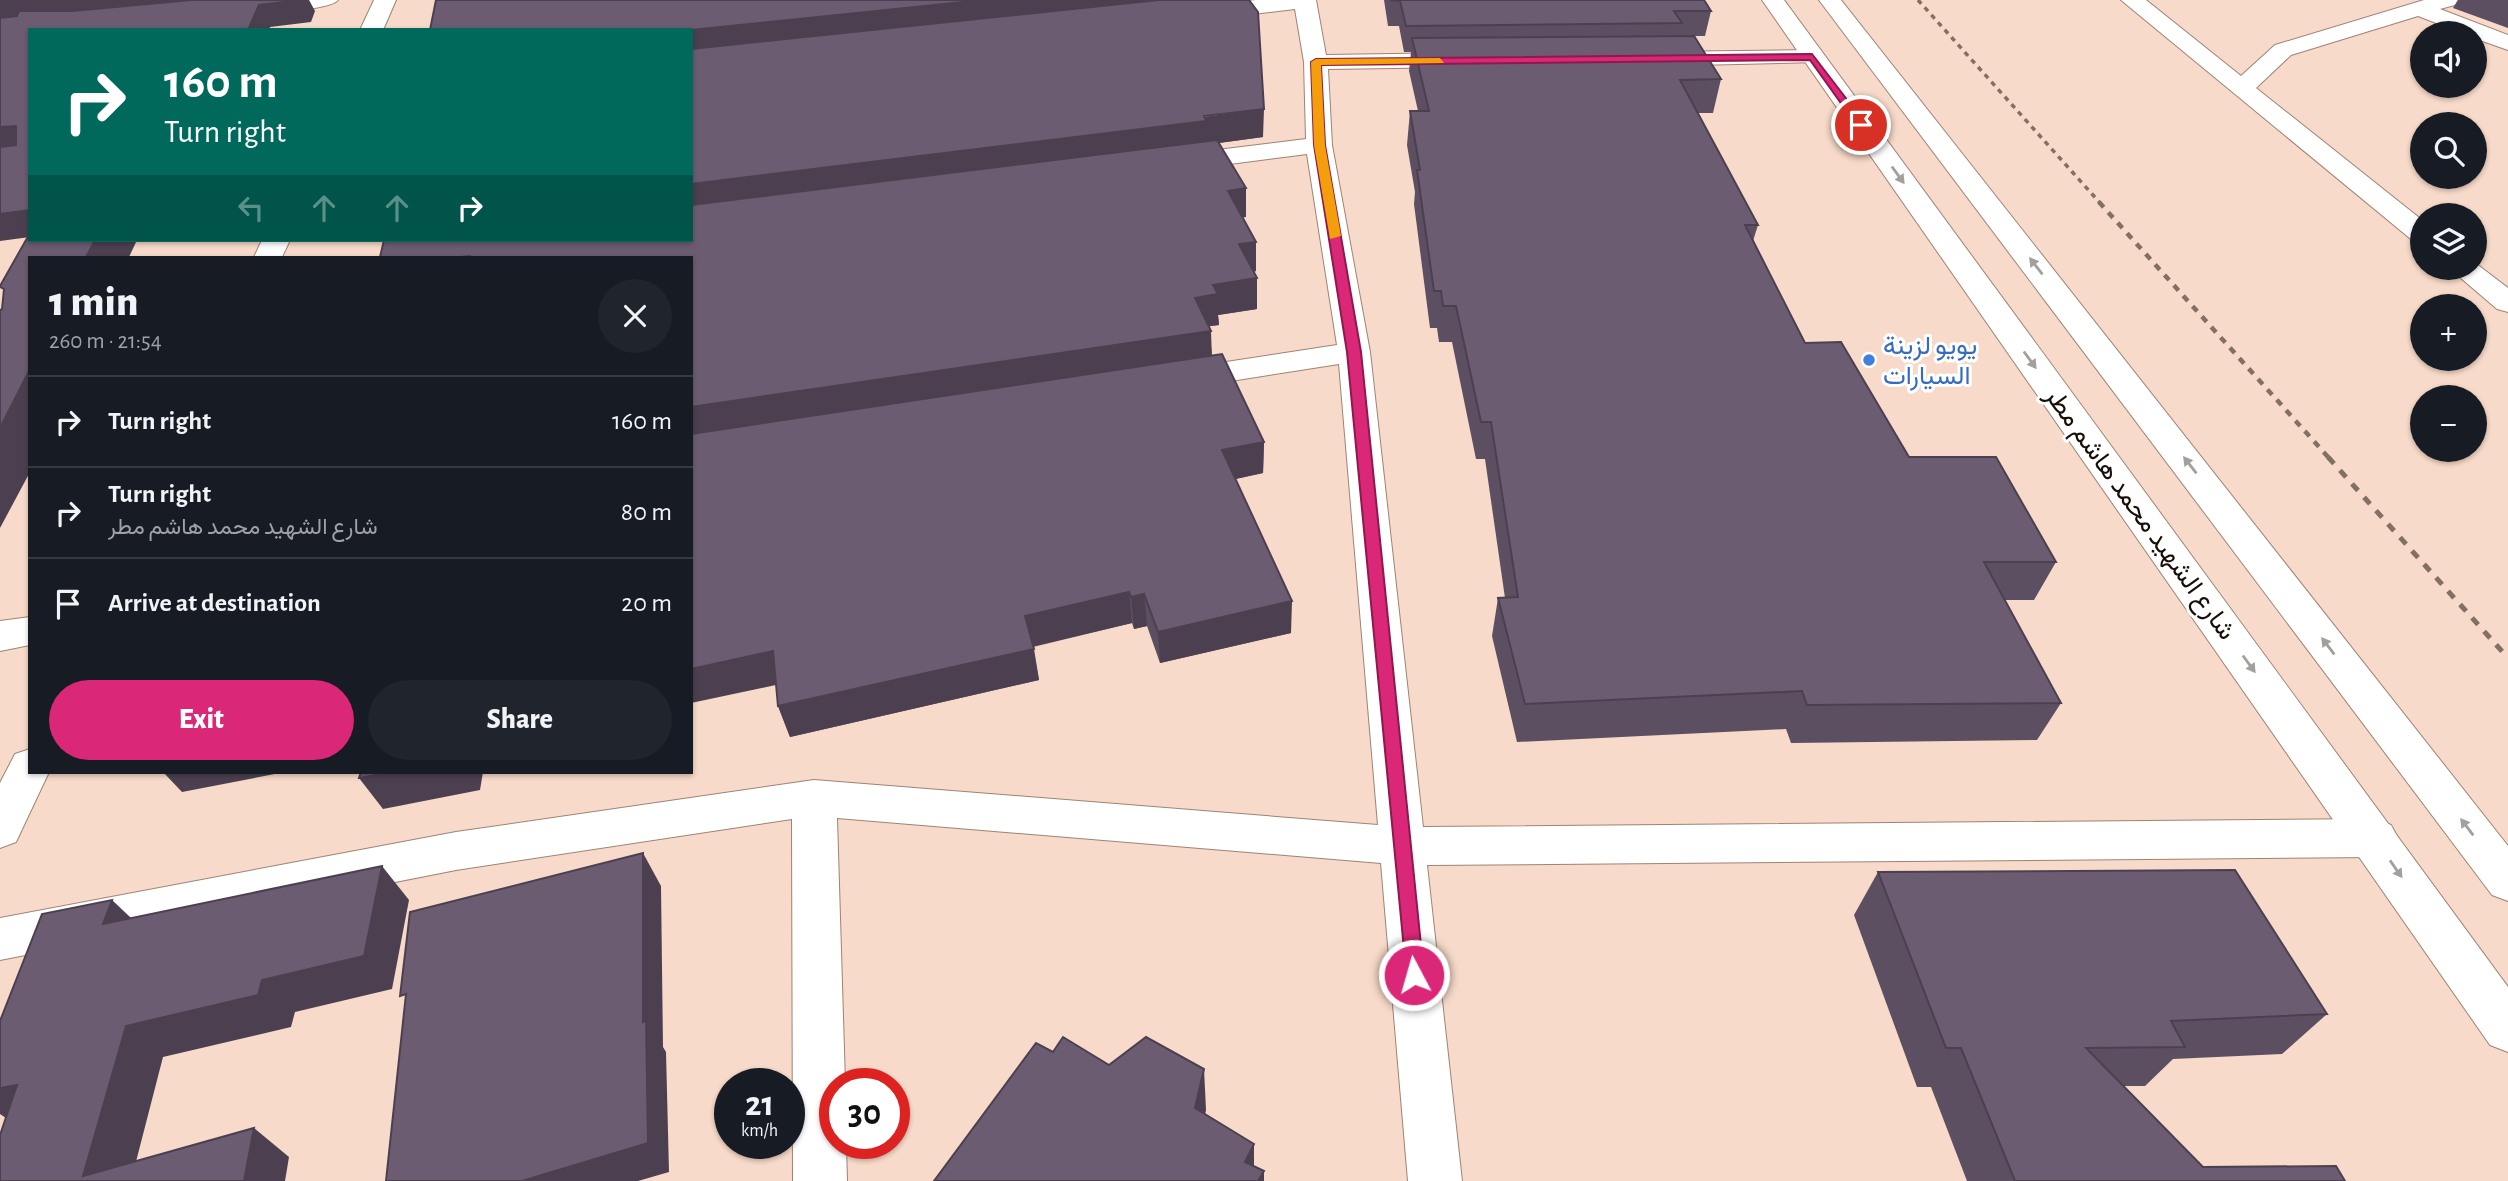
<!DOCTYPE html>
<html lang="en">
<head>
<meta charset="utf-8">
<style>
	:root { --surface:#171b24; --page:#20242c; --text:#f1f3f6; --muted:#9ea1a6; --line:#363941; --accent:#db2777 }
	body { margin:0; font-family:"Alegreya Sans",Vazirmatn,sans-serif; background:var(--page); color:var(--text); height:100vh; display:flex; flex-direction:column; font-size:26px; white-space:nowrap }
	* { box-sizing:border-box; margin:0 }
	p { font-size:23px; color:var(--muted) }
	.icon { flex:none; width:38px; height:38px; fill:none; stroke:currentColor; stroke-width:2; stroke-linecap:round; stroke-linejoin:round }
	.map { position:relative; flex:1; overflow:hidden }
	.sheet { position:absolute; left:28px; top:256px; width:665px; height:518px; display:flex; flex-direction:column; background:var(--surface); border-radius:0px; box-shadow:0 2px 5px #0004 }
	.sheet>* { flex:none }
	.guide { position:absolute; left:28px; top:28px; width:665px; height:214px; border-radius:0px; box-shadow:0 2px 5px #0004; background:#00695c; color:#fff; overflow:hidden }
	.tools { position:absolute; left:2410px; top:21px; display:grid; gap:14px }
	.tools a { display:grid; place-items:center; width:77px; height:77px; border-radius:50%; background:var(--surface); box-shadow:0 2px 5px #0004; font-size:35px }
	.speed { position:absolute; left:714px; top:1068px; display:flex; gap:14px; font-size:35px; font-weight:700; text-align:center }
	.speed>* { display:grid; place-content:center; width:91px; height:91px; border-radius:50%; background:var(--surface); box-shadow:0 2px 5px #0004; line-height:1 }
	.speed small { font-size:18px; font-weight:400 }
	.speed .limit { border:10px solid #d22; background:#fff; color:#111 }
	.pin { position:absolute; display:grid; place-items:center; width:60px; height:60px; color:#fff; margin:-30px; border:4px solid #fff; border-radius:50%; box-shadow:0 2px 7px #0007 }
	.me { position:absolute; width:77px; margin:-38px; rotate:354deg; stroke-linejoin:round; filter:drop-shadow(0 0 5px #0008) }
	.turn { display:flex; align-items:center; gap:24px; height:147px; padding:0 21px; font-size:32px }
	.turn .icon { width:91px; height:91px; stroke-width:2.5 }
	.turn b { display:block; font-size:49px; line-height:60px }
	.lanes { display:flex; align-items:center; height:66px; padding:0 21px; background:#0003; justify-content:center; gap:35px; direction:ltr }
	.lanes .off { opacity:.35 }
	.round { display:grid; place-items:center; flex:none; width:74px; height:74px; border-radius:37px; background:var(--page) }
	.headline { display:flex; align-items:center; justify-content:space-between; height:119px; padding:0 21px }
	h1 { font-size:42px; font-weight:800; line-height:52px }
	.action { display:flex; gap:14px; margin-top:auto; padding:14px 21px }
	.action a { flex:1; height:80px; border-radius:42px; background:var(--accent); color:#fff; font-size:28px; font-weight:800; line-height:80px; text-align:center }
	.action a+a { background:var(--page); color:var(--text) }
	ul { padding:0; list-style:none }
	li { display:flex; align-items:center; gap:21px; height:91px; padding:0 21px; border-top:2px solid var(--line) }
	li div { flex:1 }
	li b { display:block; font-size:26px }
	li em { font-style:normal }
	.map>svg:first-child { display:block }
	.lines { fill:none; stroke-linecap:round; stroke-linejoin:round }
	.minor-casing { stroke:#9e8374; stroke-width:2 }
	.tertiary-casing { stroke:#9e8374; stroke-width:2 }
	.primary-casing { stroke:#9e8374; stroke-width:2 }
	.minor { fill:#fff; fill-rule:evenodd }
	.tertiary { fill:#fff; fill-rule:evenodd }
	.primary { fill:#fff; fill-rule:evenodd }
	.rail-far2 { stroke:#837065; stroke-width:3.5; stroke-dasharray:5 5; stroke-linecap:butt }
	.rail-far1 { stroke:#837065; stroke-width:4.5; stroke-dasharray:7 7; stroke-linecap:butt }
	.rail { stroke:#837065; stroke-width:5; stroke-dasharray:9 9; stroke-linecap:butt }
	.wall { fill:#5d4f62 }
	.shaded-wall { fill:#4c4050 }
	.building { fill:#6c5c72; stroke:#4c4050; stroke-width:2 }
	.oneway { fill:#a29f9c }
	.route { fill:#db2777; stroke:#8e194d; stroke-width:2 }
	.slow { fill:#f59e0b }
	.shop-dot { fill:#3f7fe0; stroke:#fff; stroke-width:2.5 }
	.labels { text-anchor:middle; stroke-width:6; stroke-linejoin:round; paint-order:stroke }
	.shop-label { font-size:26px; fill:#366cbe; stroke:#fff; text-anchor:start }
	.street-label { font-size:26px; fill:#170e08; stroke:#fff }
</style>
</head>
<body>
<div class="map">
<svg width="2508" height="1181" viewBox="0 0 2508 1181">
	<rect width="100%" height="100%" fill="#f7dac9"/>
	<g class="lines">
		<defs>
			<g id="minor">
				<path d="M 256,0 L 338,0 C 331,10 255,16 248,6 Z"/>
				<polygon points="1256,0 1316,0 1326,55 1461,53 1469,55 1473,60 1469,65 1461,67 1328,69 1332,145 1370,352 1423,827 2375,819 2391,825 2398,838 2391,851 2375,857 1427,865 1462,1181 1408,1181 1381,863 837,818 845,1083 835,1083 835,1143 846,1143 847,1181 793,1181 792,819 456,870 0,960 0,918 456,832 814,780 1378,825 1339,364 1180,389 1168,386 1164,379 1168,372 1180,369 1337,345 1307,154 1176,171 1167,169 1163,163 1167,157 1176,155 1306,139 1304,62 1295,9 1201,20 1190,13 1201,6"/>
				<polygon points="2121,0 2146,0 2241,76 2275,45 2424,0 2458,0 2455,5 2440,9 2508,35 2508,50 2474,38 2474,33 2462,33 2418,16 2291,55 2256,88 2422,220 2422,243 2412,240"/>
				<polygon points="1812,50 1820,52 1824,57 1820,62 1654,66 1646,64 1642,59 1646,54 1654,52"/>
				<polygon points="2474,262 2508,288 2508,312 2497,309 2449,268 2474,268"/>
				<polygon points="30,617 30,645 0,651 0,621"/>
			</g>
			<g id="tertiary">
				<polygon points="374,0 396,0 383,30 360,30"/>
				<polygon points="262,240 290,240 282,257 254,257"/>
				<polygon points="30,749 30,772 49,772 16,842 0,848 0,783 15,754"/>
			</g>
			<g id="primary">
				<polygon points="1762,0 1784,0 2508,987 2508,1052 2490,1045"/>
				<polygon points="1819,0 1841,0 2508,846 2508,901 2492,895"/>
			</g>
		</defs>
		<use href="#minor" class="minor-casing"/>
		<use href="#tertiary" class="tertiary-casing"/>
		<use href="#primary" class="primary-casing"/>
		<use href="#minor" class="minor"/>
		<use href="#tertiary" class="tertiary"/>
		<use href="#primary" class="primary"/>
		<polyline class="rail-far2" points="1918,0 2101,204"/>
		<polyline class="rail-far1" points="2099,202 2329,458"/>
		<polyline class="rail" points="2328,457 2508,658"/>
	</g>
	<g class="wall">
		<polygon points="1384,0 1704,0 1711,11 1705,36 1695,36 1721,79 1713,113 1697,113 1758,225 1753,241 1805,343 1909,457 2056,562 2034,600 2005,600 2061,703 2037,740 1791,743 1786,729 1517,742 1492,636 1498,598 1505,598 1485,459 1476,459 1452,342 1439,342 1437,328 1430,328 1414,204 1415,192 1407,145 1410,111 1418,111 1409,71 1411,52 1404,52 1399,26 1388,26"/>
		<polygon points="2458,0 2508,0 2508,28 2453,8"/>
		<polygon points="691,30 1263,137 1219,143 1246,217 1243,217 1256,242 1256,271 1254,272 1257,309 1218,315 1219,325 1209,326 1212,355 1264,442 1263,473 1235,479 1291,633 1160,663 1147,626 1134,629 1132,623 1033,647 1039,680 790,737 778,706 776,685 691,240"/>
		<polygon points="1878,872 2327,1014 2282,1054 2173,1059 2145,1086 2124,1086 2203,1167 2345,1181 1967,1181 1931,1087 1917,1087 1854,915"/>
	</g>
	<g class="shaded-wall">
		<polygon points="0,0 230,0 0,22"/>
		<polygon points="301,0 309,0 315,11 311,22 270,27 269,30 248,30 259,5"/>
		<polygon points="983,0 1228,0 691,58 691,30"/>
		<polygon points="1264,109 1263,137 691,214 691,184"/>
		<polygon points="16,126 30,146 0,152 0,127"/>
		<polygon points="1246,188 1246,217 1228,220 1228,191"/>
		<polygon points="30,210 30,237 0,241 0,214"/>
		<polygon points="95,240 137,240 129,257 86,257"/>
		<polygon points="1256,242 1256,271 1239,274 1239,244"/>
		<polygon points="1257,278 1257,309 1218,315 1219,325 1196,328 1195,298 1213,285"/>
		<polygon points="1211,331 1212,361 691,440 691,407"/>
		<polygon points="30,369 30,472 0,528 0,428"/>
		<polygon points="1264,442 1263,473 1222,482 1222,450"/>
		<polygon points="1129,592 1132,623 1030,647 1025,616"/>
		<polygon points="1144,594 1147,626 1134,629 1131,597"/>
		<polygon points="1292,601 1291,633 1160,663 1158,632"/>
		<polygon points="1034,649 1039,680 790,737 778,706"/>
		<polygon points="773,651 785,683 691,703 691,669"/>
		<polygon points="163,772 285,772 182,792"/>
		<polygon points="393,772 483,772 480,790 383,809 359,778"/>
		<polygon points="643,853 661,886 663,1047 666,1052 669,1172 638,1181 522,1181 643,1022"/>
		<polygon points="382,866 409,900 392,989 295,1012 291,1027 163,1057 131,1181 83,1176 126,1026 262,980"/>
		<polygon points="112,900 148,934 103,924"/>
		<polygon points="1204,1069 1206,1110 1198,1148 1195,1108"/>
		<polygon points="17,1085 16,1125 0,1114 0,1088"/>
		<polygon points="254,1128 289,1157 285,1181 244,1181"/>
		<polygon points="1254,1144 1254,1181 1245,1162"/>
		<polygon points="1264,1171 1264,1181 1258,1181"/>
	</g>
	<g class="building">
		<polygon points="192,0 301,0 259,5 248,30 30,30 30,210 0,214 0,147 16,145 16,126 0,127 0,18 17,16 19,11 72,11"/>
		<polygon points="436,0 983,0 691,30 430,30"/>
		<polygon points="1159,0 1249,0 1258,12 1264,109 1204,116 1206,121 691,184 691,49"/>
		<polygon points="1390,0 1704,0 1711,11 1674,11 1682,23 1406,26 1400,1"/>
		<polygon points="1694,36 1721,79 1680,80 1758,225 1745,225 1805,343 1841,342 1909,457 1996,457 2056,562 1984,562 2061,703 1807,705 1802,691 1525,704 1498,598 1518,597 1491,422 1481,422 1456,306 1443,306 1441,291 1434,291 1417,170 1420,170 1410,111 1429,111 1412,38"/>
		<polygon points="1217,140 1246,188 1228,191 1256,242 1239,244 1257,278 1213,285 1218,294 1195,298 1211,331 691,407 691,257 470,257 470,256 460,257 380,257 384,240 691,240 691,205"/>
		<polygon points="30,233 30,240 95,240 86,257 30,257 30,369 0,428 0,310 2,309 4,289 0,287 0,286"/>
		<polygon points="1222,354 1264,442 1222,450 1292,601 1158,632 1144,594 1131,597 1129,592 1025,616 1034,649 778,706 773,651 691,669 691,434"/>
		<polygon points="361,772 393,772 359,778"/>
		<polygon points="643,853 643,1022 646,1021 648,1143 522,1181 386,1181 406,994 400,996 410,912"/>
		<polygon points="382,866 364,956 262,980 258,995 126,1026 83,1176 254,1128 244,1181 0,1181 0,1135 17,1085 0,1088 0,1021 42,914 112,900 103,924"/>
		<polygon points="2235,870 2327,1014 2171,1021 2185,1047 2086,1048 2203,1167 2336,1166 2345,1181 2015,1181 1961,1048 1946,1048 1878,872"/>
		<polygon points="1063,1037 1109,1065 1146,1037 1204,1069 1195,1108 1254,1144 1245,1162 1264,1171 1258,1181 934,1181 1036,1043 1053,1052"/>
	</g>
	<defs><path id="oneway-solid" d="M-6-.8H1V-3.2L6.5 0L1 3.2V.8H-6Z" transform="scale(1.75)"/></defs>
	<g class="oneway">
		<use href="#oneway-solid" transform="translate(1898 175) rotate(54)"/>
		<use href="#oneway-solid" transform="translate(2036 266) rotate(-128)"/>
		<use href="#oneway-solid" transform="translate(2030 360) rotate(54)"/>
		<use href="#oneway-solid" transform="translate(2190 465) rotate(-128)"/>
		<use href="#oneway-solid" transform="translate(2328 646) rotate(-127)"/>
		<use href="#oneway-solid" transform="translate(2249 664) rotate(54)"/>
		<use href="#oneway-solid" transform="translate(2467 827) rotate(-127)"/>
		<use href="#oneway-solid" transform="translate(2396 869) rotate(55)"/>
	</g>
	<polygon class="route" points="1812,54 1865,123 1865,127 1858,127 1810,60 1321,65 1325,145 1361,352 1424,975 1421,981 1414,984 1407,981 1347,352 1314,145 1311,62 1316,59"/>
	<polygon class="slow" points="1440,58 1444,63 1321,65 1325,145 1341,236 1330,239 1314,145 1311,62 1316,59"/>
	<circle class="shop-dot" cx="1869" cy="360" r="7"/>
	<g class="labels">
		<g class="shop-label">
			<text x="1883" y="354">يويو لزينة<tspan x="1883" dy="30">السيارات</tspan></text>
		</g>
		<g class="street-label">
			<text transform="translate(2141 513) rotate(54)" y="9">شارع الشهيد محمد هاشم مطر</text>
		</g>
	</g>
</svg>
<div class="tools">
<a><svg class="icon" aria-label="sound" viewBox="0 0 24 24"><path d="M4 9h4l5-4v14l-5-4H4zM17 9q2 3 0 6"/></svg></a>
<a><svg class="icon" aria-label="search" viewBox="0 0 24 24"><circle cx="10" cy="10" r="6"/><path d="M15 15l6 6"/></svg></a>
<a><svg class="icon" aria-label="layers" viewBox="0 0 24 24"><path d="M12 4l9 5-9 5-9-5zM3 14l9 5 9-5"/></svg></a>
<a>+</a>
<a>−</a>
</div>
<div class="speed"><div>21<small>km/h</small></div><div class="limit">30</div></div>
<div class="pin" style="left:1861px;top:125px;background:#d93025"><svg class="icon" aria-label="arrive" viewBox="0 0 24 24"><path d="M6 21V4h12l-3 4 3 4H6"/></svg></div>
<svg class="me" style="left:1414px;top:975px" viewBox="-20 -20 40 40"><circle r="17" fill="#db2777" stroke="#fff" stroke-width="3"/><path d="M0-11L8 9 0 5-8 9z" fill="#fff"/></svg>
<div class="guide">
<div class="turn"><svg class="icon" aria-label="right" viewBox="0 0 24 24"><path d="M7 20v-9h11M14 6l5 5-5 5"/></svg><div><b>160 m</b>Turn right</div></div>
<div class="lanes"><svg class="icon off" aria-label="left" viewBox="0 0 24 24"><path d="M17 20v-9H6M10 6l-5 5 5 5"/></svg><svg class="icon off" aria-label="ahead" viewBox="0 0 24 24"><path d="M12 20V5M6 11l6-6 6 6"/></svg><svg class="icon off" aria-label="ahead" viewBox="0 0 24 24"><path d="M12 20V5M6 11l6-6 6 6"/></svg><svg class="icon" aria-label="right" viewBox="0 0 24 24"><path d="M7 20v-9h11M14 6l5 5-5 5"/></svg></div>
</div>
<section class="sheet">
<div class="headline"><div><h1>1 min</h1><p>260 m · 21:54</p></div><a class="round"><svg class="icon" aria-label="close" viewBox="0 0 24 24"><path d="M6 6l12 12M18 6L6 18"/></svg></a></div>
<ul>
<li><svg class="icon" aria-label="right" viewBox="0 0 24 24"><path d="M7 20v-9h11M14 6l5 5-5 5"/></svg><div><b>Turn right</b></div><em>160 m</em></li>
<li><svg class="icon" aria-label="right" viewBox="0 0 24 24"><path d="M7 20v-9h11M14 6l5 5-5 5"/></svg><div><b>Turn right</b><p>شارع الشهيد محمد هاشم مطر</p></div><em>80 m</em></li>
<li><svg class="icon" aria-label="arrive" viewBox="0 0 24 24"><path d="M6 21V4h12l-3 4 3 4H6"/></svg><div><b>Arrive at destination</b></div><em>20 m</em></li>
</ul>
<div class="action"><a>Exit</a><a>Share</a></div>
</section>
</div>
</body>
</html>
